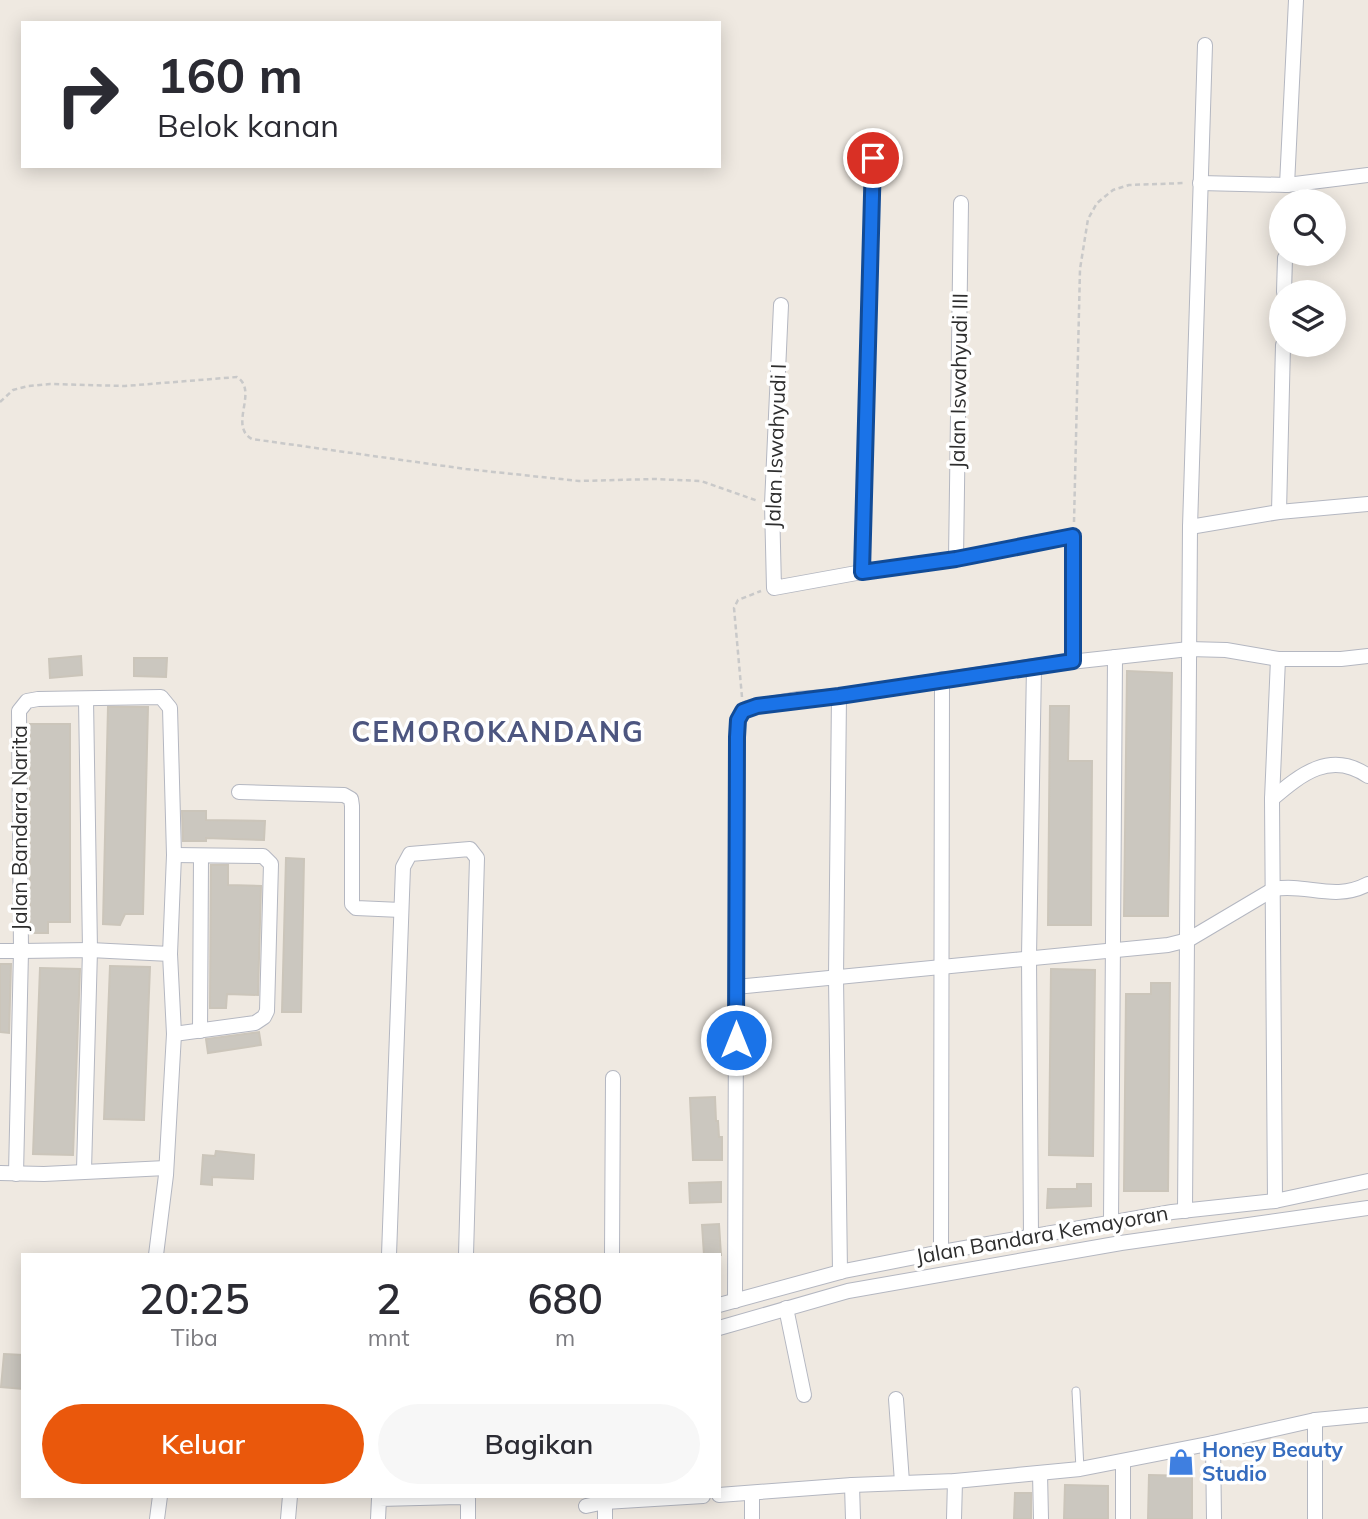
<!DOCTYPE html>
<html lang="id">
<head>
<meta charset="utf-8">
<style>
	:root { --surface:#fff; --page:#f7f7f7; --text:#2b2b33; --muted:#7c7c81; --accent:#ea580c }
	body { margin:0; font-family:Mulish,sans-serif; background:var(--page); color:var(--text); height:100vh; display:flex; flex-direction:column; font-size:26px; white-space:nowrap }
	* { box-sizing:border-box; margin:0 }
	p { font-size:23px; color:var(--muted) }
	.icon { flex:none; width:38px; height:38px; fill:none; stroke:currentColor; stroke-width:2; stroke-linecap:round; stroke-linejoin:round }
	.map { position:relative; flex:1; overflow:hidden }
	.side { position:absolute; left:21px; top:1253px; width:700px; height:245px; display:flex; flex-direction:column; background:var(--surface); border-radius:0px; box-shadow:0 4px 18px #0003 }
	.side>* { flex:none }
	.hud { position:absolute; left:21px; top:21px; width:700px; height:147px; border-radius:0px; box-shadow:0 4px 18px #0003; background:#fff; color:var(--text); overflow:hidden }
	.buttons { position:absolute; left:1269px; top:189px; display:grid; gap:14px }
	.buttons a { display:grid; place-items:center; width:77px; height:77px; border-radius:50%; background:var(--surface); box-shadow:0 4px 18px #0003; font-size:35px }
	.pin { position:absolute; display:grid; place-items:center; width:60px; height:60px; color:#fff; margin:-30px; border:4px solid #fff; border-radius:50%; box-shadow:0 2px 7px #0007 }
	.me { position:absolute; width:77px; margin:-38px; rotate:0deg; stroke-linejoin:round; filter:drop-shadow(0 0 5px #0008) }
	.turn { display:flex; align-items:center; gap:24px; height:147px; padding:0 21px; font-size:32px }
	.turn .icon { width:91px; height:91px; stroke-width:2.5 }
	.turn b { display:block; font-size:49px; line-height:60px }
	.eta { display:flex; justify-content:space-evenly; align-items:center; height:119px; text-align:center }
	.eta b { font-size:42px; font-weight:600; line-height:49px }
	.cta { display:flex; gap:14px; margin-top:auto; padding:14px 21px }
	.cta a { flex:1; height:80px; border-radius:42px; background:var(--accent); color:#fff; font-size:28px; font-weight:600; line-height:80px; text-align:center }
	.cta a+a { background:var(--page); color:var(--text) }
	.map>svg:first-child { display:block }
	.building { fill:#cbc7bf; stroke:#cbc5ba; stroke-width:2 }
	.lines { fill:none; stroke-linecap:round; stroke-linejoin:round }
	.service-casing { stroke:#b4b7c1; stroke-width:9 }
	.minor-casing { stroke:#b4b7c1; stroke-width:16 }
	.path { stroke:#c9c9c9; stroke-width:2.5; stroke-dasharray:5 3.5; stroke-linecap:butt }
	.service { stroke:#fff; stroke-width:7 }
	.minor { stroke:#fff; stroke-width:14 }
	.route-casing { stroke:#114b97; stroke-width:18 }
	.route { stroke:#1a73e8; stroke-width:12 }
	.labels { text-anchor:middle; stroke-width:7; stroke-linejoin:round; paint-order:stroke }
	.street-label { font-size:21px; fill:#2e2e2e; stroke:#fff }
	.shop-label { font-size:21px; font-weight:bold; fill:#366cbe; stroke:#fff; text-anchor:start }
	.district-label { font-size:28px; font-weight:bold; letter-spacing:2px; fill:#4d5680; stroke:#fff }
</style>
</head>
<body>
<div class="map">
<svg width="1368" height="1519" viewBox="0 0 1368 1519">
	<rect width="100%" height="100%" fill="#efe9e1"/>
	<g class="building">
		<polygon points="81,656 82,675 50,678 49,659"/>
		<polygon points="134,658 167,658 166,677 134,676"/>
		<polygon points="1127,671 1172,673 1168,916 1124,916"/>
		<polygon points="1050,706 1069,706 1068,761 1092,761 1091,925 1048,925"/>
		<polygon points="108,707 148,707 143,914 125,914 120,925 103,924"/>
		<polygon points="30,724 70,724 70,922 48,922 48,933 30,933"/>
		<polygon points="182,811 206,811 206,820 265,821 264,840 206,838 206,841 183,841"/>
		<polygon points="286,858 304,859 301,1012 282,1012"/>
		<polygon points="211,865 228,865 228,885 261,886 258,995 227,994 226,1008 210,1008"/>
		<polygon points="0,964 11,964 9,1033 0,1032"/>
		<polygon points="110,966 150,967 144,1120 104,1119"/>
		<polygon points="40,968 80,969 73,1155 33,1154"/>
		<polygon points="1051,969 1095,970 1093,1156 1049,1155"/>
		<polygon points="1151,983 1170,983 1168,1191 1124,1191 1126,994 1151,994"/>
		<polygon points="259,1032 261,1045 208,1053 206,1039"/>
		<polygon points="715,1097 716,1121 718,1121 719,1137 722,1137 722,1160 693,1160 690,1098"/>
		<polygon points="216,1151 254,1155 253,1179 212,1177 212,1185 201,1184 203,1155 215,1156"/>
		<polygon points="721,1182 721,1202 690,1203 689,1183"/>
		<polygon points="1077,1184 1091,1184 1091,1206 1047,1208 1048,1189 1077,1189"/>
		<polygon points="719,1224 721,1255 704,1255 702,1225"/>
		<polygon points="4,1354 23,1355 23,1389 1,1387"/>
		<polygon points="1149,1475 1192,1476 1192,1519 1148,1519"/>
		<polygon points="1065,1485 1108,1486 1108,1519 1064,1519"/>
		<polygon points="1015,1493 1031,1493 1031,1519 1014,1519"/>
	</g>
	<g class="lines">
		<defs>
			<polyline id="service" points="1076,1391 1080,1469"/>
			<g id="minor">
				<polyline points="1200,183 1287,185 1368,175"/>
				<polyline points="1287,185 1296,0"/>
				<polyline points="1284,292 1285,258"/>
				<polyline points="781,305 772,504 774,588 862,572 956,559 1073,536 1073,661"/>
				<polyline points="1279,512 1283,345"/>
				<polyline points="1190,527 1279,512 1368,504"/>
				<polyline points="956,559 961,203"/>
				<polyline points="862,572 873,158"/>
				<polyline points="839,696 836,977 840,1272"/>
				<polyline points="239,792 344,795 351,799 352,806 352,904 356,908 401,910"/>
				<path d="M 1272,799 C 1301,774 1331,750 1368,776"/>
				<polyline points="0,951 21,951 16,1174"/>
				<path d="M 736,987 L 1168,945 L 1188,940 L 1274,889 C 1307,883 1334,902 1368,884"/>
				<polyline points="200,1031 201,856"/>
				<polyline points="174,1034 255,1023 264,1017 267,1011 271,864 263,856 174,855"/>
				<polyline points="84,1170 90,950 86,699"/>
				<polyline points="0,1173 44,1174 166,1168"/>
				<polyline points="1275,1201 1272,799 1278,659 1341,659 1368,656"/>
				<polyline points="1185,1211 1190,527 1205,45"/>
				<polyline points="1111,1222 1115,657"/>
				<polyline points="1031,1236 1029,957 1034,666"/>
				<polyline points="941,1252 942,679"/>
				<polyline points="156,1255 166,1175 174,1034 170,954 174,855 170,708 161,697 38,699 27,701 19,711 21,951 90,950 170,954"/>
				<polyline points="389,1255 403,867 410,854 470,849 477,858 466,1255"/>
				<polyline points="612,1255 613,1078"/>
				<polyline points="735,1301 737,737 738,720 747,708 797,699 839,696 1034,666 1189,649 1226,650 1278,659"/>
				<polyline points="719,1305 844,1271 941,1252 1172,1212 1275,1201 1368,1181"/>
				<polyline points="786,1308 804,1395"/>
				<polyline points="719,1328 848,1291 1121,1243 1368,1208"/>
				<polyline points="896,1399 902,1482"/>
				<polyline points="1315,1420 1315,1519"/>
				<polyline points="1213,1443 1214,1519"/>
				<polyline points="1123,1462 1123,1519"/>
				<polyline points="1040,1473 1041,1519"/>
				<polyline points="852,1485 853,1519"/>
				<polyline points="752,1493 752,1519"/>
				<polyline points="719,1495 852,1485 955,1481 1080,1469 1213,1443 1315,1420 1368,1415"/>
				<polyline points="586,1506 605,1502 703,1496"/>
				<polyline points="157,1519 160,1496"/>
				<polyline points="288,1519 290,1496"/>
				<polyline points="378,1519 379,1499 459,1497 468,1499 468,1519"/>
				<polyline points="605,1519 605,1496"/>
				<polyline points="954,1519 955,1481"/>
			</g>
		</defs>
		<use href="#service" class="service-casing"/>
		<use href="#minor" class="minor-casing"/>
		<g class="path">
			<path d="M 0,402 L 13,390 L 28,386 L 50,384 L 125,386 L 237,377 C 259,391 228,426 252,439 L 466,469 L 579,481 L 654,479 L 701,481 L 758,501"/>
			<polyline points="1074,522 1080,269 1088,219 1097,203 1113,190 1129,185 1186,183"/>
			<polyline points="742,697 734,608 738,600 761,591"/>
		</g>
		<use href="#service" class="service"/>
		<use href="#minor" class="minor"/>
	</g>
	<g class="lines">
		<defs>
			<polyline id="route" points="736,1040 737,737 738,720 743,711 757,706 839,696 1073,661 1073,536 956,559 862,572 873,158"/>
		</defs>
		<use href="#route" class="route-casing"/>
		<use href="#route" class="route"/>
	</g>
	<defs>
		<symbol id="shop-bare" viewBox="-9 -9 18 18"><path d="M-5-2.5h2.3a2.7 3.5 0 0 1 5.4 0H5L5.5 6h-11ZM-1.5-2.5h3a1.5 2.3 0 0 0-3 0Z" fill="#3f7fe0" stroke="#fff" stroke-width="2.5" paint-order="stroke"/></symbol>
	</defs>
	<g fill-rule="evenodd">
		<use href="#shop-bare" x="1162" y="1443" width="38" height="38"/>
	</g>
	<g class="labels">
		<g class="street-label">
			<text transform="translate(959 381) rotate(-89)" y="7">Jalan Iswahyudi III</text>
			<text transform="translate(776 446) rotate(-88)" y="7">Jalan Iswahyudi I</text>
			<text transform="translate(20 828) rotate(-90)" y="7">Jalan Bandara Narita</text>
			<text transform="translate(1042 1235) rotate(-10)" y="7">Jalan Bandara Kemayoran</text>
		</g>
		<g class="shop-label">
			<text x="1202" y="1457">Honey Beauty<tspan x="1202" dy="24">Studio</tspan></text>
		</g>
		<g class="district-label">
			<text x="498" y="742">CEMOROKANDANG</text>
		</g>
	</g>
</svg>
<div class="buttons">
<a><svg class="icon" aria-label="search" viewBox="0 0 24 24"><circle cx="10" cy="10" r="6"/><path d="M15 15l6 6"/></svg></a>
<a><svg class="icon" aria-label="layers" viewBox="0 0 24 24"><path d="M12 4l9 5-9 5-9-5zM3 14l9 5 9-5"/></svg></a>
</div>
<div class="pin" style="left:873px;top:158px;background:#d93025"><svg class="icon" aria-label="arrive" viewBox="0 0 24 24"><path d="M6 21V4h12l-3 4 3 4H6"/></svg></div>
<svg class="me" style="left:736px;top:1040px" viewBox="-20 -20 40 40"><circle r="17" fill="#1a73e8" stroke="#fff" stroke-width="3"/><path d="M0-11L8 9 0 5-8 9z" fill="#fff"/></svg>
<div class="hud">
<div class="turn"><svg class="icon" aria-label="right" viewBox="0 0 24 24"><path d="M7 20v-9h11M14 6l5 5-5 5"/></svg><div><b>160 m</b>Belok kanan</div></div>
</div>
<section class="side">
<div class="eta">
<div><b>20:25</b><p>Tiba</p></div>
<div><b>2</b><p>mnt</p></div>
<div><b>680</b><p>m</p></div>
</div>
<div class="cta"><a>Keluar</a><a>Bagikan</a></div>
</section>
</div>
</body>
</html>
